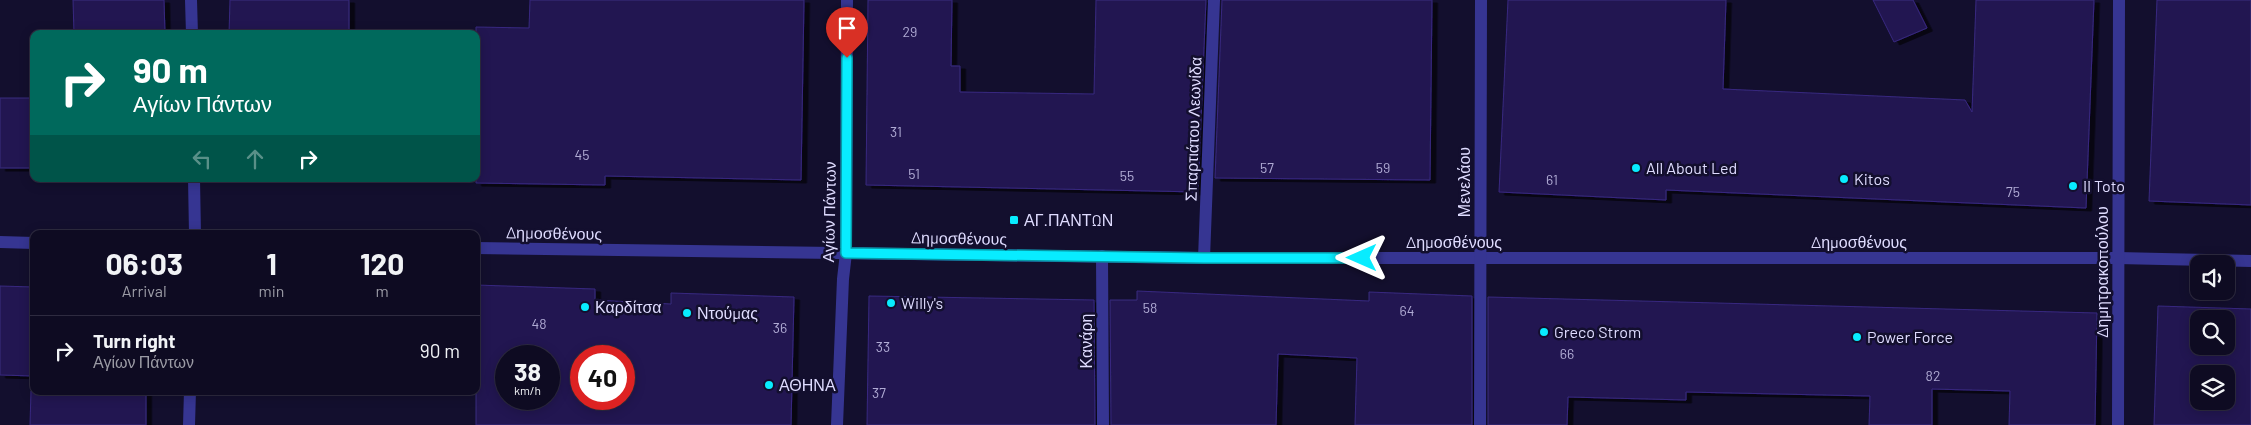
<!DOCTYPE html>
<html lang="en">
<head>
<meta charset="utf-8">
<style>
	:root { --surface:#0e0b22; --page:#17142a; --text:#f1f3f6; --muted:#9b9ba5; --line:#2e2b40 }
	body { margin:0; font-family:Barlow,sans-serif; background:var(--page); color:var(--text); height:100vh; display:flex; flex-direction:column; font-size:19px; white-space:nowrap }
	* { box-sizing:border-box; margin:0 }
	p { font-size:16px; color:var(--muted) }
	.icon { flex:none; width:28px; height:28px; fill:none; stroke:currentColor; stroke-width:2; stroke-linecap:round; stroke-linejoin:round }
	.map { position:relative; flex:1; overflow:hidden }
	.drawer { position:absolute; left:30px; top:230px; width:450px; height:165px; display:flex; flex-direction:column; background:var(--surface); border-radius:10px; box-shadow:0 2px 12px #0003,0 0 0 1px var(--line) }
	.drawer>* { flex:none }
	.guide { position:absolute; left:30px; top:30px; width:450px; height:152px; border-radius:10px; box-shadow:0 2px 12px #0003,0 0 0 1px var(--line); background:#00695c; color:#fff; overflow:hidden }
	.controls { position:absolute; left:2190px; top:255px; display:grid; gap:10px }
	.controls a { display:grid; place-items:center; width:45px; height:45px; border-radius:10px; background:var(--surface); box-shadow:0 2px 12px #0003,0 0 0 1px var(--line); font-size:25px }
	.speed { position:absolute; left:495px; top:345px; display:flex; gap:10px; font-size:25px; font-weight:700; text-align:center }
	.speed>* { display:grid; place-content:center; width:65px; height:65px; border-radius:50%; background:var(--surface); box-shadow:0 2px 12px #0003,0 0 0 1px var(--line); line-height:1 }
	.speed small { font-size:12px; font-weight:400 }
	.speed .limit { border:8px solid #d22; background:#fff; color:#111 }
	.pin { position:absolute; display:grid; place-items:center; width:42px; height:42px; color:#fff; margin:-51px -21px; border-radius:50% 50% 50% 0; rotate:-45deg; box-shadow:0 0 5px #0007 }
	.pin .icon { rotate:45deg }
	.me { position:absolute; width:55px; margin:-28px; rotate:270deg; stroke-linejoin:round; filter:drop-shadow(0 0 4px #0008) }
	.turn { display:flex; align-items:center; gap:18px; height:105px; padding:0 20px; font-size:22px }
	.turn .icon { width:65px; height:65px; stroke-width:2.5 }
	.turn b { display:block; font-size:35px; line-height:42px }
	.lanes { display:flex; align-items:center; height:48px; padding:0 20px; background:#0003; justify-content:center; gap:25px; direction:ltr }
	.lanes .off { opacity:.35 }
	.eta { display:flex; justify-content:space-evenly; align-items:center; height:85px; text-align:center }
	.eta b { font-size:30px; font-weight:700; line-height:35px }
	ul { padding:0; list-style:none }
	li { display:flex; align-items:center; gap:15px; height:70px; padding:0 20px; border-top:1px solid var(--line) }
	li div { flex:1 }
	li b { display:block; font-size:19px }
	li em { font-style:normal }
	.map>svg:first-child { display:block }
	.building { fill:#231951; stroke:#382880; fill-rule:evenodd; filter:url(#shadow) }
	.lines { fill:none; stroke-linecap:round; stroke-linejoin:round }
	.minor { stroke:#363592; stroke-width:12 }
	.route-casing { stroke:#0599a6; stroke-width:12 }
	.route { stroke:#08ecff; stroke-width:9 }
	.poi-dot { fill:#08ecff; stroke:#130f2e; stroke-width:2 }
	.labels { text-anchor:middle; stroke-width:5; stroke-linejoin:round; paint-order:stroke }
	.number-label { font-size:14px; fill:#b0abd4 }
	.street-label { font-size:16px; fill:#dfdcff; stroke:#130f2e }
	.poi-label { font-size:16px; fill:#dfdcff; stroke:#130f2e; text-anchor:start }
</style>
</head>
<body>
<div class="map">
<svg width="2251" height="425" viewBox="0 0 2251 425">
	<defs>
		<filter id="shadow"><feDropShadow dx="5.5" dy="3" stdDeviation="0" flood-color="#0009"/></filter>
	</defs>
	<rect width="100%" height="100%" fill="#130f2e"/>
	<g class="building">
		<polygon points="73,0 164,0 165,34 74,34"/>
		<polygon points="230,0 349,0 349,34 229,34"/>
		<polygon points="530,0 804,0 801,180 605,176 605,185 476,183 476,27 529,28"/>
		<polygon points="868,0 952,0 951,66 960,66 960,92 1094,94 1096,0 1206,0 1198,192 866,185"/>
		<polygon points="1222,0 1432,0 1430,180 1215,178"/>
		<polygon points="1508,0 1726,0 1723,89 1965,100 1972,112 1976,0 2094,0 2086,208 1666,190 1666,200 1499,192"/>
		<polygon points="1873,0 1913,0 1927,28 1894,42"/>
		<polygon points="2157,0 2251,0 2251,205 2149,201"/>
		<rect x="0" y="98" width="34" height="70"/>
		<path d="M 476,285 L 595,289 L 595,300 L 671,304 L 671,293 L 794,297 L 791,425 L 476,425 ZM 506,356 L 549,356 L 549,399 L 506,399 ZM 581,356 L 624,356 L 624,399 L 581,399 Z"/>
		<polygon points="0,286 34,287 34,376 0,375"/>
		<polygon points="1137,291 1369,301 1369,292 1472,296 1472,425 1355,425 1357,358 1278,354 1276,425 1111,425 1110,300 1137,300"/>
		<polygon points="869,296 1094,300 1095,425 867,425"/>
		<polygon points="1488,297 2097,313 2095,425 2009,425 2010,391 1932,389 1932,425 1869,425 1870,396 1686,392 1686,400 1568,397 1567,425 1488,425"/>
		<path d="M 2158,306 L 2251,309 L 2251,425 L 2154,425 ZM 2199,319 L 2226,319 L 2226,346 L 2199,346 ZM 2199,374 L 2226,374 L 2226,401 L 2199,401 Z"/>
		<polygon points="31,391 146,391 146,425 30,425"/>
	</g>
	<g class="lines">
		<g class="minor">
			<polyline points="191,0 192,34"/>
			<polyline points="194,179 195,234"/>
			<polyline points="0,242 34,243"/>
			<polyline points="476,248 1204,258 2118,258 2251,261"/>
			<polyline points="1102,256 1103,425"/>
			<polyline points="1204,258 1214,0"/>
			<polyline points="189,425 190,391"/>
			<polyline points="837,425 843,279 846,253 847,0"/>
			<polyline points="1480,425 1481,0"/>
			<polyline points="2118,425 2119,0"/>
		</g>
	</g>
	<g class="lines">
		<defs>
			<polyline id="route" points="847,58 846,253 1204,258 1362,258"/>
		</defs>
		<use href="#route" class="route-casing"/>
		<use href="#route" class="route"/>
	</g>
	<g class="poi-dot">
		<circle cx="1636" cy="168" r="5"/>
		<circle cx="1844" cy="179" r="5"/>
		<circle cx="2073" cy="186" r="5"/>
		<rect x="1009" y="215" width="10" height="10" rx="2.5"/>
		<circle cx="891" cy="303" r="5"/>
		<circle cx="585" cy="307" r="5"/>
		<circle cx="687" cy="313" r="5"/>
		<circle cx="1544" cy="332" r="5"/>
		<circle cx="1857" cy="337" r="5"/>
		<circle cx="769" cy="385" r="5"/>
	</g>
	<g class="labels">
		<g class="number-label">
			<text x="910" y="37">29</text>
			<text x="896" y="137">31</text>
			<text x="582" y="160">45</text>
			<text x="1267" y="173">57</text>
			<text x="1383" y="173">59</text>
			<text x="914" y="179">51</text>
			<text x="1127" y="181">55</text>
			<text x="1552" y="185">61</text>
			<text x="2013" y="197">75</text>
			<text x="1150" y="313">58</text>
			<text x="1407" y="316">64</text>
			<text x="539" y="329">48</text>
			<text x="780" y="333">36</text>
			<text x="883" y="352">33</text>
			<text x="1567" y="359">66</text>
			<text x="1933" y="381">82</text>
			<text x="879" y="398">37</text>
		</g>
		<g class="street-label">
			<text transform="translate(1193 129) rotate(-88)" y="6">Σπαρτιάτου Λεωνίδα</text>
			<text transform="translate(1464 182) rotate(-90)" y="6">Μενελάου</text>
			<text transform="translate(829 212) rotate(-89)" y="6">Αγίων Πάντων</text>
			<text transform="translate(554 233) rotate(1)" y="6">Δημοσθένους</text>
			<text transform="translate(959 238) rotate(1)" y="6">Δημοσθένους</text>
			<text x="1454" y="248">Δημοσθένους</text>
			<text x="1859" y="248">Δημοσθένους</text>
			<text transform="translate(2102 272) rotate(-90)" y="6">Δημητρακοπούλου</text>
			<text transform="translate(1086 341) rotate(-90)" y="6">Κανάρη</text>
		</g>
		<g class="poi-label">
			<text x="1646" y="174">All About Led</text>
			<text x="1854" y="185">Kitos</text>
			<text x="2083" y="192">Il Toto</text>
			<text x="1024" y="226">ΑΓ.ΠΑΝΤΩΝ</text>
			<text x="901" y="309">Willy's</text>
			<text x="595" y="313">Καρδίτσα</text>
			<text x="697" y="319">Ντούμας</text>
			<text x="1554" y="338">Greco Strom</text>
			<text x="1867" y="343">Power Force</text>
			<text x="779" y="391">ΑΘΗΝΑ</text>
		</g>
	</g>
</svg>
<div class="controls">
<a><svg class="icon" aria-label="sound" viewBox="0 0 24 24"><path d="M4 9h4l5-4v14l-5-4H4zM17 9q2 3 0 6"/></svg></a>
<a><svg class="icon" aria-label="search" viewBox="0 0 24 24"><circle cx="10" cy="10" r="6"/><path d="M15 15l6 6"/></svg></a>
<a><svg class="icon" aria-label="layers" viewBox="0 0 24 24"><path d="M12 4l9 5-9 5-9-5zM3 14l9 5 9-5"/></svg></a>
</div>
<div class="speed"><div>38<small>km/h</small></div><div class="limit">40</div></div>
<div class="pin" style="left:847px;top:58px;background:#d93025"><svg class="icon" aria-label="arrive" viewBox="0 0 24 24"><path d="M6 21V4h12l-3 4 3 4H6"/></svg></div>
<svg class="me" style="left:1362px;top:258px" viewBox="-20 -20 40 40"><path d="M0-17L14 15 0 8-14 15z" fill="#08ecff" stroke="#fff" stroke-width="4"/></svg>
<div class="guide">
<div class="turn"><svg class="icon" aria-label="right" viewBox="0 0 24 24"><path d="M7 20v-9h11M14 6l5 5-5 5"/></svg><div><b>90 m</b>Αγίων Πάντων</div></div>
<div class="lanes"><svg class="icon off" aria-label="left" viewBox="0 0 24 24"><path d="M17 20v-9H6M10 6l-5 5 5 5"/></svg><svg class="icon off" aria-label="ahead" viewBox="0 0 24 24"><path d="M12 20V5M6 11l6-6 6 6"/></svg><svg class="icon" aria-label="right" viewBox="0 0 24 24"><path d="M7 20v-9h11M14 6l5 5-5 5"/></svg></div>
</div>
<section class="drawer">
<div class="eta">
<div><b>06:03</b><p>Arrival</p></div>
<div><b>1</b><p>min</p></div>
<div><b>120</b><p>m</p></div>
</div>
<ul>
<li><svg class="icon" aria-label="right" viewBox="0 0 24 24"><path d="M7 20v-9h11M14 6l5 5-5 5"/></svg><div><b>Turn right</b><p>Αγίων Πάντων</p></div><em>90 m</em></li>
</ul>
</section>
</div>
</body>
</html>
